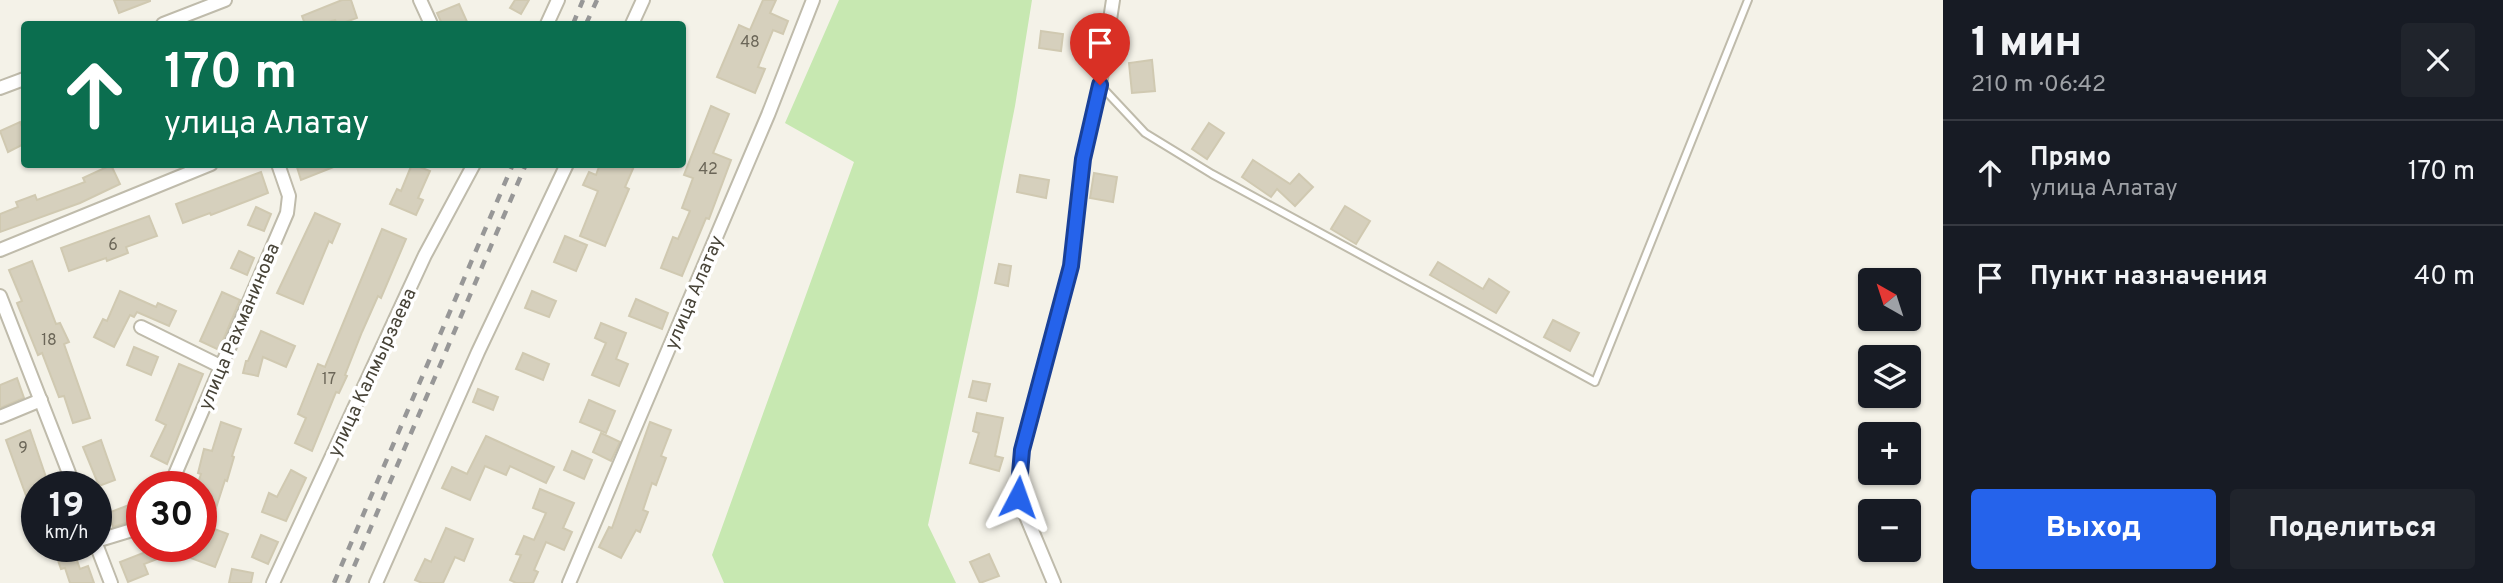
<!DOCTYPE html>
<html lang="ru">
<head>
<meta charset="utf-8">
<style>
	:root { --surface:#171b24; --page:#20242c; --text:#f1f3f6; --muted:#9ea1a6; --line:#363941; --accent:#2563eb }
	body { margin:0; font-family:Overpass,sans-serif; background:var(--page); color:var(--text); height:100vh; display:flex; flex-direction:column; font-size:26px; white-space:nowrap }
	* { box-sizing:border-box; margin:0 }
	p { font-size:23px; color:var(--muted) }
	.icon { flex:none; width:38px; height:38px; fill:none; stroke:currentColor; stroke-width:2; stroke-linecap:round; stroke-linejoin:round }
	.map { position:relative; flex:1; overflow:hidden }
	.drawer { display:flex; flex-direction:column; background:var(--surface); width:560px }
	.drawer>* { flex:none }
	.hud { position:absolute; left:21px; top:21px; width:665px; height:147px; border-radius:7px; box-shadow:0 2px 5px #0004; background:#0b6e4f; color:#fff; overflow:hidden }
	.needle { width:46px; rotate:321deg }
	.controls { position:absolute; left:1858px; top:268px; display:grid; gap:14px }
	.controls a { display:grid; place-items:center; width:63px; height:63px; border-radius:7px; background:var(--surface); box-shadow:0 2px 5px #0004; font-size:35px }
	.speed { position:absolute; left:21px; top:471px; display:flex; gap:14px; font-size:35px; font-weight:700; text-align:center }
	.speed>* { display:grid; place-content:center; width:91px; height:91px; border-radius:50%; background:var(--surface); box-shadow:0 2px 5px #0004; line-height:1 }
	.speed small { font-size:18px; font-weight:400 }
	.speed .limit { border:10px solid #d22; background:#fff; color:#111 }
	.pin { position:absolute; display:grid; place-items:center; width:60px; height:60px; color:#fff; margin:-72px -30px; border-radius:50% 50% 50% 0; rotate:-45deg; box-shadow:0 0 7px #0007 }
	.pin .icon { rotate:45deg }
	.me { position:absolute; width:77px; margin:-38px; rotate:4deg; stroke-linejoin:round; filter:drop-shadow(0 0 5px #0008) }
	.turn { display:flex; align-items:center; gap:24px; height:147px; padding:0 28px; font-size:32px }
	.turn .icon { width:91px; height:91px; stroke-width:2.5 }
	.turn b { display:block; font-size:49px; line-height:60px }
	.round { display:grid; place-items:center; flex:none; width:74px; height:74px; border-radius:7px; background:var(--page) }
	.head { display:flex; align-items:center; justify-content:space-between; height:119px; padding:0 28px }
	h1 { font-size:42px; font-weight:800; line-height:52px }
	.action { display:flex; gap:14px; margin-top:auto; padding:14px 28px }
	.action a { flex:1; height:80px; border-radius:7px; background:var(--accent); color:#fff; font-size:28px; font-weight:800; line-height:80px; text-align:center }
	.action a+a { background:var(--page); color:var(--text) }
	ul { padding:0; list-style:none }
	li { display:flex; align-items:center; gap:21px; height:105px; padding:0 28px; border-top:2px solid var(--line) }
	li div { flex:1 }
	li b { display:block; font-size:26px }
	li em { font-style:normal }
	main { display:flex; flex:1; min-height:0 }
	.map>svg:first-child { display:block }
	.green { fill:#c7e8b1 }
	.building { fill:#d6d0bd; stroke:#d0c9b1; stroke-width:2 }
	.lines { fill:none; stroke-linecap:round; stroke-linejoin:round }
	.lane-casing { stroke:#bfbbab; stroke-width:10 }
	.street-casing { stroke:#bfbbab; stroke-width:16 }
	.lane { stroke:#fff; stroke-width:6 }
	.street { stroke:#fff; stroke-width:12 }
	.rail { stroke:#979797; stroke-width:4.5; stroke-dasharray:9 9; stroke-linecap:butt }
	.route-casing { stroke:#184099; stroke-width:18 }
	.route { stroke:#2563eb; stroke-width:12 }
	.labels { text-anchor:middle; stroke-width:7; stroke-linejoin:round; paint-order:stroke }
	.number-label { font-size:16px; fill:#6b6658 }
	.street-label { font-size:19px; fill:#474337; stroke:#fff }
</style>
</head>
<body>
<main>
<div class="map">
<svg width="1943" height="583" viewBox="0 0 1943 583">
	<rect width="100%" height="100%" fill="#f4f2e8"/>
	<polygon class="green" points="839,0 1032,0 1015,106 977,298 928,525 956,583 724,583 712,555 854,162 785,123"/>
	<g class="building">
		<polygon points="114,0 150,0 150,1 119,13"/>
		<polygon points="342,0 351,0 357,18 340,24 337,24 335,20 322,24 305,24 302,16"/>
		<polygon points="515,0 529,0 521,14 510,8"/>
		<polygon points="763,0 776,0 770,13 788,21 783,34 773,30 758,67 765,69 755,93 717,77 739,25 750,30"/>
		<polygon points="459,4 468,24 442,24 437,13"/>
		<polygon points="1041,31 1063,34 1061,51 1039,48"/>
		<polygon points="1152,60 1155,91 1132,93 1129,63"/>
		<polygon points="711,106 729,114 713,153 731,160 709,219 706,218 682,276 661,268 673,237 678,239 690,211 682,208 693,178 684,175"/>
		<polygon points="20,122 24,131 24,144 8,152 0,131"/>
		<polygon points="1209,123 1224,133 1207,159 1192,149"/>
		<polygon points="1253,160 1290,184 1299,174 1313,187 1295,206 1277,189 1271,197 1242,177"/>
		<polygon points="296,164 336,164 336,166 301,180"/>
		<polygon points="412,164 430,171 418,198 423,200 416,215 390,204 397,189 401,191"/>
		<polygon points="600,164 635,164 625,187 629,189 605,246 580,236 598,191 583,185 589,172 596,175"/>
		<polygon points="111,165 120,184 80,203 0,232 0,214 18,207 16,202 35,195 37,200 85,182 83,178"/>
		<polygon points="261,172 268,193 211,215 210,213 183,223 176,204"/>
		<polygon points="1094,173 1117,177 1113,202 1090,198"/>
		<polygon points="1020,175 1049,180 1046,198 1017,192"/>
		<polygon points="1345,206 1370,221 1356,244 1331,229"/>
		<polygon points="256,207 271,214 264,231 248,225"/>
		<polygon points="315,213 340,224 332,243 329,241 303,304 277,293"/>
		<polygon points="149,216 157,236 126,247 128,253 107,261 106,258 69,271 61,248"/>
		<polygon points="382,229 406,239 381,298 378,296 362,332 345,375 347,376 339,393 336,392 312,451 295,443 306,418 298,414 318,364 325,367"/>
		<polygon points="565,236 587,245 576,271 554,262"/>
		<polygon points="239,251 254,258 247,275 231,268"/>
		<polygon points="32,261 56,324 60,323 69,342 64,344 90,418 73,423 64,396 59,397 42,353 38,355 17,303 22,301 9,270"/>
		<polygon points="1438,262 1483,289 1489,279 1509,292 1496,313 1430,275"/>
		<polygon points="999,264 1011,266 1008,286 995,283"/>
		<polygon points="120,291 156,307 158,303 176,311 169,326 137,312 134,317 130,315 114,347 94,337 103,319 107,321"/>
		<polygon points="532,291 556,301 549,317 525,308"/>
		<polygon points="222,292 240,300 219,350 200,341"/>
		<polygon points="636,299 668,313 662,329 629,316"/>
		<polygon points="1553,320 1579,333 1570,351 1544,337"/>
		<polygon points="601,323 626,333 616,359 628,364 619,386 592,375 606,343 595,338"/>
		<polygon points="261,331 295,346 286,367 263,357 258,376 243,373 246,361 248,361"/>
		<polygon points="134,347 158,357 151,375 127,365"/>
		<polygon points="523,353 549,364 543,380 516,369"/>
		<polygon points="179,364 203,374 167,464 151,456 166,425 156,420"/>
		<polygon points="17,378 24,398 0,408 0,385"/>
		<polygon points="973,381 990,384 986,401 969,397"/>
		<polygon points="478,389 498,397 493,410 473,402"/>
		<polygon points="589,400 615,411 606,433 580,422"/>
		<polygon points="977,413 1003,418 995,456 1003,458 999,471 970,463 979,433 973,431"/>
		<polygon points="221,422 241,429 232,456 234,457 227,481 225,480 216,508 201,503 201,486 197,486 201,474 198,473 204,449 212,451"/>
		<polygon points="650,422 671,430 661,456 666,458 656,485 652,483 643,510 648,512 640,532 636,530 621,558 599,547 609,527 612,528"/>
		<polygon points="30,430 49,486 37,486 37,498 28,501 6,440"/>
		<polygon points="601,433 620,442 611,461 593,452"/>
		<polygon points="486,436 554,467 546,483 510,466 506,475 485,466 470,500 442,488 452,467 467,474"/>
		<polygon points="101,440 115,480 99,486 83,447"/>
		<polygon points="572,451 592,460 584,479 564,470"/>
		<polygon points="291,470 306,478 286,521 262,512 269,493 277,497"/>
		<polygon points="540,489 574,503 563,528 572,532 564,550 546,542 534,570 538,572 533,583 516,583 510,580 521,555 516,554 524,536 534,540 546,513 533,508"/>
		<polygon points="129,505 135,520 113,527 108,513"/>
		<polygon points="201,524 228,534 215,567 188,557 193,546 201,546"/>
		<polygon points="446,528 473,539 464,561 455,557 443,583 422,583 415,580 425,559 431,562"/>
		<polygon points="261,535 278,542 268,564 252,557"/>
		<polygon points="53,546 72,546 80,569 88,566 94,583 70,583 65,568 61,569"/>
		<polygon points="150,546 188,547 144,564 148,574 128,582 120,562 151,550"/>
		<polygon points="989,554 999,576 980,583 970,562"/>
		<polygon points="232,569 253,573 251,583 229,583"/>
	</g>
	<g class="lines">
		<defs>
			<polyline id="lane" points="1100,85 1145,133 1212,174 1595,382 1748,0"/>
			<g id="street">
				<polyline points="420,0 431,24"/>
				<polyline points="163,24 225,0"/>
				<polyline points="547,24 558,0"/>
				<polyline points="632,24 643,0"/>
				<polyline points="0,88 24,79"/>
				<polyline points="0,250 211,164"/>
				<polyline points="0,296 74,486"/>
				<polyline points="141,327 220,366"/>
				<polyline points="0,417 41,400"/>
				<polyline points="170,486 287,213 289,196 278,164"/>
				<polyline points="96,541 142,527"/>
				<polyline points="96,544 111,583"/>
				<polyline points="273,583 425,255 474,164"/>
				<polyline points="376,583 478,352 567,164"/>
				<polyline points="569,583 768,115 813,0"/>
				<polyline points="1054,583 1018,497 1022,450 1071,266 1083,159 1100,85 1113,0"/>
			</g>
		</defs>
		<use href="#lane" class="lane-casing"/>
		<use href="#street" class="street-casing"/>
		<use href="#lane" class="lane"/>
		<use href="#street" class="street"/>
		<g class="rail">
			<polyline points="573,24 583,0"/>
			<polyline points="586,24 597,0"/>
			<polyline points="334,583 513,164"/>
			<polyline points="347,583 526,164"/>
		</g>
	</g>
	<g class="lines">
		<defs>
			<polyline id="route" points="1018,497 1022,450 1071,266 1083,159 1100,85"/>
		</defs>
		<use href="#route" class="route-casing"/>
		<use href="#route" class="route"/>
	</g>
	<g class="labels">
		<g class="number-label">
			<text x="750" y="47">48</text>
			<text x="708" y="174">42</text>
			<text x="113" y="250">6</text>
			<text x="49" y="345">18</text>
			<text x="329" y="384">17</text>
			<text x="23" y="453">9</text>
		</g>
		<g class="street-label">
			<text transform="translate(693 292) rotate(-67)" y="7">улица Алатау</text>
			<text transform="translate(238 326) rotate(-67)" y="7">улица Рахманинова</text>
			<text transform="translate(371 372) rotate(-65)" y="7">улица Калмырзаева</text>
		</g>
	</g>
</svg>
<div class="controls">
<a><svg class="needle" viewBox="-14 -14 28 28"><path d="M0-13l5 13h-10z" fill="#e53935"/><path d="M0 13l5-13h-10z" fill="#9ea1a6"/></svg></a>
<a><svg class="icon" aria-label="layers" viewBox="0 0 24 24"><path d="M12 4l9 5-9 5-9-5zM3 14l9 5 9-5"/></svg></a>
<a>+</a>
<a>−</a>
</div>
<div class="speed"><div>19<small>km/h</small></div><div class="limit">30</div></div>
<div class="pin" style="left:1100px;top:85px;background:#d93025"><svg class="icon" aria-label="arrive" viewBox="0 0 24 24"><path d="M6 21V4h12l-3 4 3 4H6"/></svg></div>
<svg class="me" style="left:1018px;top:497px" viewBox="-20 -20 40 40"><path d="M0-17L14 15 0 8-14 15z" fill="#2563eb" stroke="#fff" stroke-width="4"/></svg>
<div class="hud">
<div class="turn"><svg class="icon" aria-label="ahead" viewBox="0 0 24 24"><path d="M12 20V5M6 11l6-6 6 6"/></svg><div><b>170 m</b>улица Алатау</div></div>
</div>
</div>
<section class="drawer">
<div class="head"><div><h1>1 мин</h1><p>210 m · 06:42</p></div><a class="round"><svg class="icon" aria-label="close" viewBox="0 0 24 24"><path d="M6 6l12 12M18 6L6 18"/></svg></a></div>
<ul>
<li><svg class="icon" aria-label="ahead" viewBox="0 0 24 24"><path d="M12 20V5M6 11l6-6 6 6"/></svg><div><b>Прямо</b><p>улица Алатау</p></div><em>170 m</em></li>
<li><svg class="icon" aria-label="arrive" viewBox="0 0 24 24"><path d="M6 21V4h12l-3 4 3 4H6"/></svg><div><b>Пункт назначения</b></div><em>40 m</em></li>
</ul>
<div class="action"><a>Выход</a><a>Поделиться</a></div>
</section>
</main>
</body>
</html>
